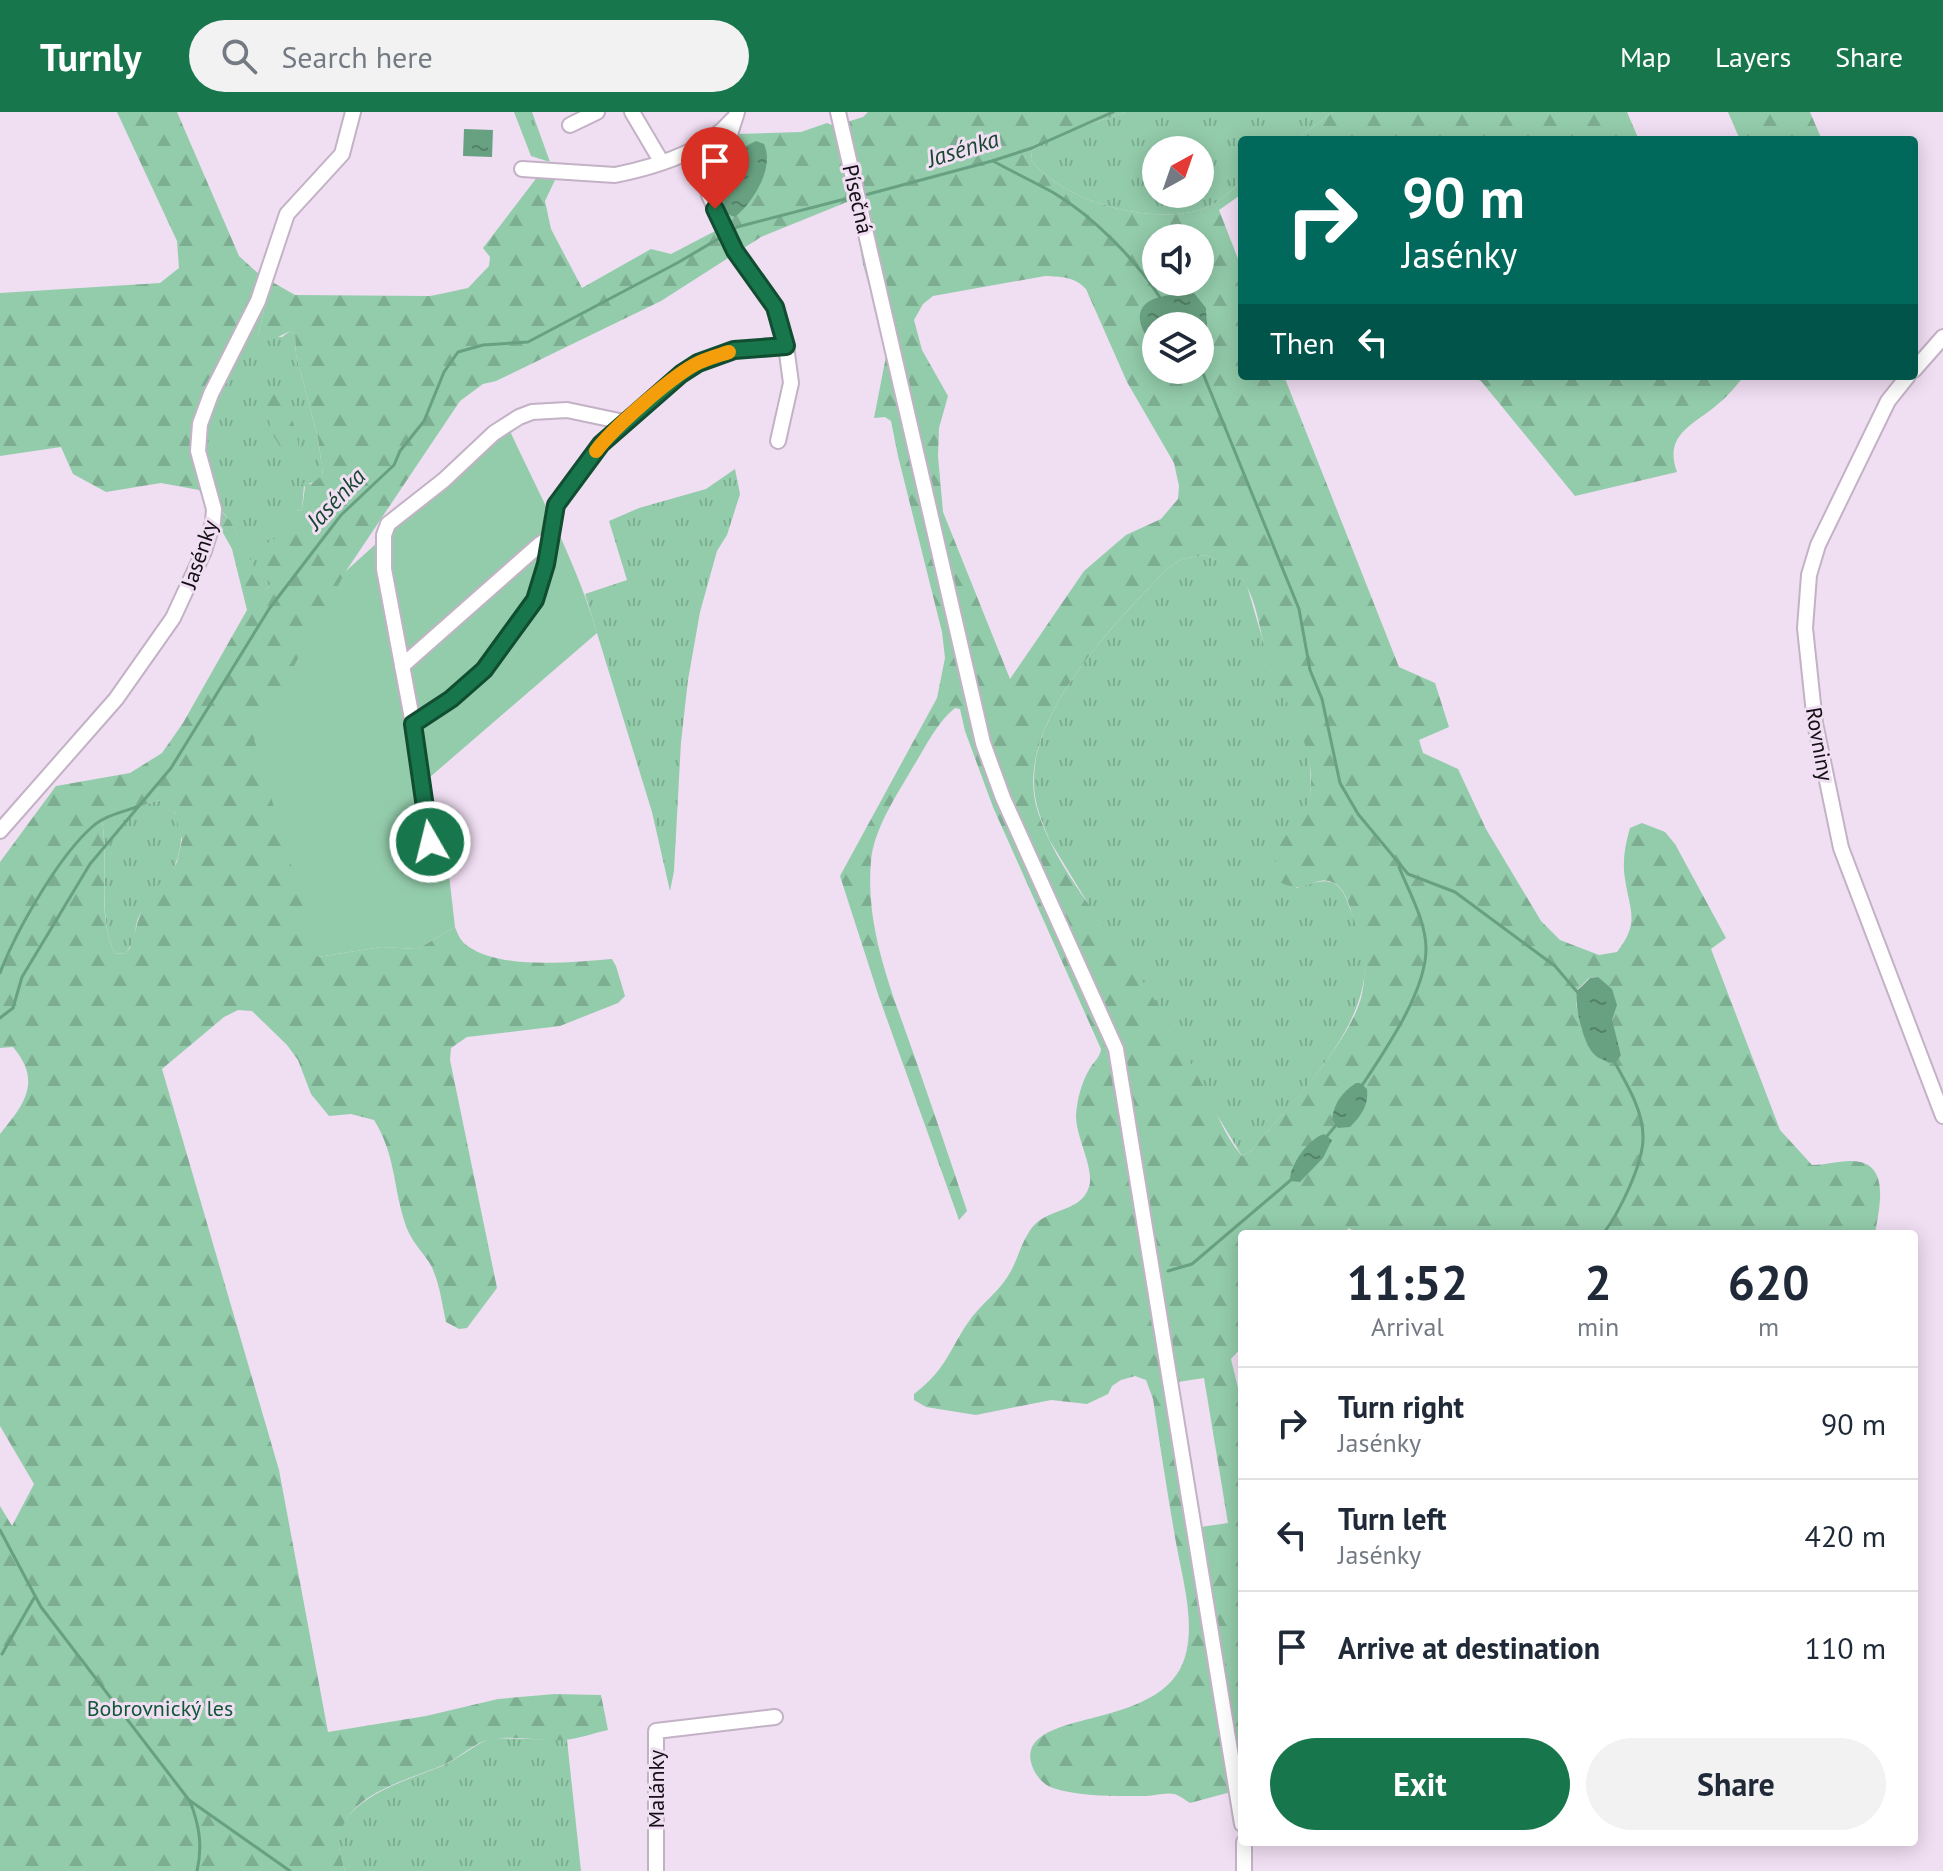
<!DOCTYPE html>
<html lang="en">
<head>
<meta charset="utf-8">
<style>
	:root { --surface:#fff; --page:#f2f2f3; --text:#1f2937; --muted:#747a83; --line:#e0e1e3; --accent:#18764c }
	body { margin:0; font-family:"PT Sans",sans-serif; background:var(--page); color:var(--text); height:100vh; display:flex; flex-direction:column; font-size:30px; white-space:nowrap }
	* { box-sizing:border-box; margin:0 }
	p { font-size:26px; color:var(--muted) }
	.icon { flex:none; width:44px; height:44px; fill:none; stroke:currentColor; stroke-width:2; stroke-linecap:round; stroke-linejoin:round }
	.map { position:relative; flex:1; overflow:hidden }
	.side { position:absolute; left:1238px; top:1118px; width:680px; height:616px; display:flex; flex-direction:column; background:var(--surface); border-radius:8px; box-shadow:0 4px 20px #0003 }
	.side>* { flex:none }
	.guide { position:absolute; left:1238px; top:24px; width:680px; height:244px; border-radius:8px; box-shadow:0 4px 20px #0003; background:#00695c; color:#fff; overflow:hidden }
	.needle { width:52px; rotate:40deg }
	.buttons { position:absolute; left:1142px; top:24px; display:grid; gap:16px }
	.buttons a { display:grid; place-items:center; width:72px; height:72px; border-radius:50%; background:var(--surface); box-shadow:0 4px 20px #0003; font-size:40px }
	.pin { position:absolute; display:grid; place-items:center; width:68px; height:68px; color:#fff; margin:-82px -34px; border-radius:50% 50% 50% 0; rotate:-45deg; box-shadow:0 0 8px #0007 }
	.pin .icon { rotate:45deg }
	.me { position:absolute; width:88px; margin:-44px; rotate:352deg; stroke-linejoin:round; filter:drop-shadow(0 0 6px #0008) }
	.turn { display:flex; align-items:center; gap:28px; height:168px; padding:0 32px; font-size:36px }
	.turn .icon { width:104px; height:104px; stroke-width:2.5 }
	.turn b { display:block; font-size:56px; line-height:68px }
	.then { display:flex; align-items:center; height:76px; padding:0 32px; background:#0003; gap:16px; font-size:30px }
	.eta { display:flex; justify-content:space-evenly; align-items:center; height:136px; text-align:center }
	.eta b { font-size:48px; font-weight:600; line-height:56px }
	.action { display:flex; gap:16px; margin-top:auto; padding:16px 32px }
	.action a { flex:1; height:92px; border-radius:48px; background:var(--accent); color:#fff; font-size:32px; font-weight:600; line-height:92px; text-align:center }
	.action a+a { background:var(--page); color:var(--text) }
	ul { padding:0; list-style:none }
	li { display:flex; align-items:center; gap:24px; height:112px; padding:0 32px; border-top:2px solid var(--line) }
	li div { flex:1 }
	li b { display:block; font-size:30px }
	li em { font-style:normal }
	header { display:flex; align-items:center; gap:48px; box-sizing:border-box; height:112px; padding:0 40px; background:var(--accent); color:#fff }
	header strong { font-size:38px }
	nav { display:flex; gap:44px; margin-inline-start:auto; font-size:28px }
	.search { width:560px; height:72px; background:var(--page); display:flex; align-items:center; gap:20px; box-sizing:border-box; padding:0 28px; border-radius:44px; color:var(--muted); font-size:30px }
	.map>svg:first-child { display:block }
	.grass { fill:url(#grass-tufts); fill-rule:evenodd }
	.forest { fill:url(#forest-firs); fill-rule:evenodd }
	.garden { fill:#93ccab }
	.water { fill:url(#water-ripples) }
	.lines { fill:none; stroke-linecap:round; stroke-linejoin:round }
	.stream { stroke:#68a181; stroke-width:3 }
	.minor-casing { stroke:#c3b2c5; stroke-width:18 }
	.minor { stroke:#fff; stroke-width:14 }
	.route-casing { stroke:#104d31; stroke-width:20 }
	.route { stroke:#18764c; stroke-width:14 }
	.slow { stroke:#f59e0b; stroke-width:14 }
	.labels { text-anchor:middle; stroke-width:6; stroke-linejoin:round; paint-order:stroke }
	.street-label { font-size:22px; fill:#140e15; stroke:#f0def2 }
	.park-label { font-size:22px; fill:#115737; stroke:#f0def2 }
	.water-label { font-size:24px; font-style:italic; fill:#18452e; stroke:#f0def2 }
</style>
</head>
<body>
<header>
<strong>Turnly</strong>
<div class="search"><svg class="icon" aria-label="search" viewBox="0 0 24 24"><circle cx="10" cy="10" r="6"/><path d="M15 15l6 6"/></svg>Search here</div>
<nav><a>Map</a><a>Layers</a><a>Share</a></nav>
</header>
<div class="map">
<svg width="1943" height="1759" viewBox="0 0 1943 1759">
	<defs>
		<pattern id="grass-tufts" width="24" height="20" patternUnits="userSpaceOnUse" patternTransform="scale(2)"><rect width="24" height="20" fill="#93ccab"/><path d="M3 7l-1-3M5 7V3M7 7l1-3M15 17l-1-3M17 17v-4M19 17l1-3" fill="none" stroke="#7eae92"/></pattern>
		<pattern id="forest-firs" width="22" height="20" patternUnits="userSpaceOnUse" patternTransform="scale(2)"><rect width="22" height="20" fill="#93ccab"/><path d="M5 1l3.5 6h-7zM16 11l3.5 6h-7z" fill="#7eae92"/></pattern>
		<pattern id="water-ripples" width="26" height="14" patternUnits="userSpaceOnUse" patternTransform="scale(2)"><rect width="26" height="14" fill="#68a181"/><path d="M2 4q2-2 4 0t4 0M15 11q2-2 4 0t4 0" fill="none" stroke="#548268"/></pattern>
	</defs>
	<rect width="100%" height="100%" fill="#f0def2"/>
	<g class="grass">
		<polygon points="514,0 532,0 550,50 531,44"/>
		<path d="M 1126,0 L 1333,0 L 1295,28 L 1242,28 L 1242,69 C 1232,77 1220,90 1208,95 C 1157,116 1064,91 1031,48 L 1032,39 L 1060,22 ZM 1156,38 L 1200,38 L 1200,82 L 1156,82 Z"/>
		<path d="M 260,198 L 264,199 L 258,224 L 282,225 L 290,219 L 295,222 L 296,243 L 318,326 L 323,363 L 318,369 L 304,373 L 302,397 L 299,399 L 291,395 L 279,425 L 269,430 L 266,451 L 271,472 L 265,479 L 230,408 C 221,401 217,388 213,377 C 189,309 230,256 260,198 Z"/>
		<polygon points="735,357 740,382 727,423 717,439 700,500 688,568 681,630 674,759 670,779 652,700 585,482 627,468 609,409 639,396 706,377"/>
		<path d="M 1205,443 L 1234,456 L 1247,474 L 1269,549 L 1291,594 L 1309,641 L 1311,675 L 1308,695 L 1298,710 L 1296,776 C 1323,767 1339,762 1349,794 C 1355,809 1362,825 1364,841 C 1374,913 1293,988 1251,1039 L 1242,1044 L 1050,729 C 1042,710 1034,692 1034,671 C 1032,595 1116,510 1166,458 L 1182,447 Z"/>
		<path d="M 158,688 C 163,691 169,695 173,699 C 187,714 181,748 169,763 C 158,776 147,787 140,802 C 133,816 137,831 124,842 L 115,841 C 97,808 109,746 102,708 Z"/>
		<path d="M 493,1626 L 567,1628 L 581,1759 L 345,1759 C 343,1751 340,1743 339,1735 C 335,1686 410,1668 444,1653 C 462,1645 475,1631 493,1626 Z"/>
	</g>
	<g class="forest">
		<path d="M 117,0 L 177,0 L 239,144 L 260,163 L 295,183 L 430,184 L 445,181 L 468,176 L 489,154 L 490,145 L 483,136 L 538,64 L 555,68 L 545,89 L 551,117 L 582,176 L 651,137 L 671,142 L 719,117 L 712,66 L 737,22 L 801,20 L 827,11 L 834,14 L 863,5 L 868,0 L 1126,0 L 1060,22 L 1032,39 L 1031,48 C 1064,91 1157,116 1208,95 C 1220,90 1232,77 1242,69 L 1242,82 L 1219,98 L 1242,157 L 1242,264 L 1284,264 L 1399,555 L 1435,571 L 1449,615 L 1419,628 L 1423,641 L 1458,657 L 1486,717 L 1541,809 L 1560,828 L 1599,843 L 1617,840 C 1640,810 1630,800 1625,767 C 1622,750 1625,733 1630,716 L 1642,711 L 1665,720 L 1675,732 L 1726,826 L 1711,837 L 1780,1018 L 1812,1053 C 1825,1053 1838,1049 1851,1049 C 1892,1049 1879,1096 1875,1122 L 1357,1122 L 1349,1116 L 1343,1122 L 1242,1122 L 1242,1235 L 1231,1247 L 1242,1292 L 1242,1677 L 1190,1691 C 1185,1688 1179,1683 1174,1682 C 1165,1680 1153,1684 1144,1684 C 1116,1684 1080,1685 1053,1676 C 1039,1672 1027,1652 1031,1638 C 1043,1598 1164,1615 1185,1545 C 1196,1508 1181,1462 1175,1425 C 1167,1379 1160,1333 1153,1287 L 1146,1268 L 1135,1264 L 1121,1268 L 1112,1274 L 1108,1282 L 1087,1292 L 1051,1288 L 976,1303 L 926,1295 L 914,1288 L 914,1282 C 949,1255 949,1236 972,1205 C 983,1191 998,1180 1008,1164 C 1017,1150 1020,1134 1029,1120 C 1044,1094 1080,1103 1089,1075 C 1095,1057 1076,1026 1076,1004 C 1077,988 1081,972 1089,958 C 1093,950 1100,946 1101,937 L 993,695 L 965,619 L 960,597 L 955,596 C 937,610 925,636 913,655 C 897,683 874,716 871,749 C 865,817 892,880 914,943 C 932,995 950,1047 967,1099 L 959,1108 L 879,885 L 840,764 L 937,586 L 945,546 L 942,520 L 898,344 L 891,309 L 885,305 L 874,306 L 887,239 L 863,152 L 852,88 L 761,125 L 661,189 L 496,269 L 483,272 L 460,289 L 346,459 L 318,845 L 381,835 L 417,837 L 455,815 C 458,823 461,830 469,835 C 504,858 572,850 612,847 L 616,854 L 625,884 L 618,891 L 560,914 L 467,925 L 451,936 L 450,948 L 497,1176 L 467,1216 L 459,1217 L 446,1210 C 442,1192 439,1166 429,1150 C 419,1136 409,1126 404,1108 C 393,1072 395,1042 374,1008 L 351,1002 L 329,1004 L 311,982 L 298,948 L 287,933 L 252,899 L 238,898 L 224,905 L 162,957 L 279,1358 L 328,1620 L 426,1604 L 498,1587 L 555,1582 L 601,1583 L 608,1618 C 594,1621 580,1626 566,1628 C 542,1630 516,1623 492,1627 C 474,1630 460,1646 443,1653 C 409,1668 350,1680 340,1723 C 337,1735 342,1747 345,1759 L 0,1759 L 0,1394 L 12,1414 L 34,1372 L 0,1314 L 0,1022 C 25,992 42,969 13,935 L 0,936 L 0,750 L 56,674 L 130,661 L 162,641 L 183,611 L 247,498 L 232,437 L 199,378 L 161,371 L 106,380 L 73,362 L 61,335 L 0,344 L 0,181 L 160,171 L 179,156 L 177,129 ZM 1156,126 L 1200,126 L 1200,170 L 1156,170 ZM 1045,164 C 1061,165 1074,164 1086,177 L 1127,270 L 1174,351 L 1179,374 L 1178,387 L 1161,407 L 1126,423 L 1084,459 L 1010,567 L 943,400 L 938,344 L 939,316 L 948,284 L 922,238 L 914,208 L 923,192 L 933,184 ZM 1160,185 L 1206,196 L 1208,225 L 1200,236 L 1200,258 L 1156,258 L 1156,236 L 1150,234 L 1147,225 ZM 260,198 L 264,199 L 258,224 L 261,227 L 270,229 L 290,219 L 295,222 L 296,243 L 318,326 L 323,363 L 311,372 L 302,371 L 305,375 L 302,397 L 299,399 L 290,394 L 284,405 L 279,424 L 269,430 L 262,443 L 265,448 C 265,463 261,461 271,472 L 266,478 L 230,408 C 220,401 217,388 213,377 C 189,309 230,256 260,198 ZM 1205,443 C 1222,451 1234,455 1244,470 C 1258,491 1260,523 1268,547 C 1283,590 1312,624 1311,673 C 1310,716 1260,726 1281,771 C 1287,773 1293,776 1299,775 C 1311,773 1322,764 1334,771 C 1346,777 1350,796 1354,808 C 1363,833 1368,859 1361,886 C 1347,935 1284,999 1251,1039 L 1242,1044 C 1223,1022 1215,995 1201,970 C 1182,934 1162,899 1140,865 C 1107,814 1056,757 1038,700 C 1010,616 1113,513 1166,458 L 1182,447 ZM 158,688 L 175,701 L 182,728 L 177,750 L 170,761 L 144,789 L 130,836 L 124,842 L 115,841 C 96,805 109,748 102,709 ZM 1598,865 L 1621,943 L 1582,918 L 1576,892 L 1577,878 L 1589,866 ZM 1204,1266 L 1228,1411 L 1194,1416 L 1171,1271 Z"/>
		<polygon points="1333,0 1627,0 1639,28 1295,28"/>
		<polygon points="1728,0 1810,0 1822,28 1740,28"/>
		<path d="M 1470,264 L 1744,264 C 1736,274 1728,284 1718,292 C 1694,313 1663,322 1677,360 L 1575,384 L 1481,269 Z"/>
		<path d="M 270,281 L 282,285 C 289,297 301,328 298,341 L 293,344 L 281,336 L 272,321 L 264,288 Z"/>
	</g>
	<path class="garden" d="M 508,315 C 540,384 576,449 597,521 L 430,665 L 430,688 L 446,737 L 455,815 L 417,837 L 381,835 L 318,845 L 254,627 L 346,459 L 496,323 Z"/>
	<g class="water">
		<polygon points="464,17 493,18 492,45 463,44"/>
		<path d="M 756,29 L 764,32 C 775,56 753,90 735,105 C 708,99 726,54 739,39 C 744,35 750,32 756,29 Z"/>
		<path d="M 1194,181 L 1206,196 L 1208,225 L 1201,235 L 1200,214 L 1156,214 L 1156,236 L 1151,234 C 1147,225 1138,213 1140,202 C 1144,181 1178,183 1194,181 Z"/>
		<path d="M 1598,865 L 1612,877 L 1617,893 L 1612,908 L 1621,943 L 1617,949 L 1609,951 C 1604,948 1596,945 1593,941 C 1583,930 1574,893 1577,879 L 1590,866 Z"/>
		<path d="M 1356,971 L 1360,971 L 1367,977 C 1369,993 1361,1004 1350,1015 L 1338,1016 L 1332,1007 C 1334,991 1342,980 1356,971 Z"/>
		<path d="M 1324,1022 L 1332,1028 L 1323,1046 L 1300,1070 L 1290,1069 C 1289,1054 1308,1027 1324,1022 Z"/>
	</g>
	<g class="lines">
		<g class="stream">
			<path d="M 993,49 C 1013,60 1034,70 1054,81 C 1094,105 1136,148 1161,187"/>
			<polyline points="865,83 992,49 1032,36 1113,0"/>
			<polyline points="730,120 737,115 849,86"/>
			<polyline points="1200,254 1299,497 1310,558 1322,587 1340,671 1358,702 1408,762 1455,780 1555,854 1579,882"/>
			<path d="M 0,861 C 16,819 58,745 92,715 C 104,704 122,700 137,695"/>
			<polyline points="0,906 13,896 22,865 90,752 171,656 269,497 341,403 394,353 400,339 424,309 444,260 458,240 483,233 528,230 679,150 723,124"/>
			<path d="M 1361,975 C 1384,940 1426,880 1426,837 C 1426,809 1409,780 1399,755"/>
			<polyline points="1327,1024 1337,1012"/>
			<path d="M 1603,1122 C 1619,1101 1644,1051 1643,1024 C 1643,998 1626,971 1614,949"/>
			<polyline points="1168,1159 1192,1152 1292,1067"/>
			<polyline points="0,1418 41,1495 189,1688 290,1759"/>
			<polyline points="2,1542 34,1486"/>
			<path d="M 190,1689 C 199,1713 203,1733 197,1759"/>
		</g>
		<defs>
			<g id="minor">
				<polyline points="632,0 661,49"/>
				<polyline points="838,0 983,631 1003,686 1116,937 1242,1712"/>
				<polyline points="570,13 597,0"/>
				<path d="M 522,57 L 615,63 C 655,55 705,40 732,8"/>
				<polyline points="1914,258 1943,225"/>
				<polyline points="1908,264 1888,289 1818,433 1809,463 1805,516 1815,611 1841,736 1943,1004"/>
				<polyline points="778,329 791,271 786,234"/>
				<polyline points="402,554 539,433 550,426"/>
				<polyline points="413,612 384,457 384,423 388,412 444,368 494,321 519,305 532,300 567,298 624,310"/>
				<polyline points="0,719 116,587 173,506 204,439 213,410 214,397 198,339 200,312 211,282 258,189 287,102 342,42 353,0"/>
				<polyline points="430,730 413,612 451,587 484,558 535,488 546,452 556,393 601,332 681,262 698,251 734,238 786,234 775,195 735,139 709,83 707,69 710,60 729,25 737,0"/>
				<polyline points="1244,1730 1244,1759"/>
				<polyline points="656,1759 656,1619 775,1605"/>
			</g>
		</defs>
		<use href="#minor" class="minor-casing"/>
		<use href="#minor" class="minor"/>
	</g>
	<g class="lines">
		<defs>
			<polyline id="route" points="430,730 413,612 451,587 484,558 535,488 546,452 556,393 601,332 681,262 698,251 734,238 786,234 775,195 735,139 715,97"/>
		</defs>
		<use href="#route" class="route-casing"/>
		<use href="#route" class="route"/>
		<path class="slow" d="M 596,339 C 613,316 669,267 694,253 C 705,247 717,244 729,240"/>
	</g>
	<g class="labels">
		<g class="street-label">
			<text transform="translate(858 87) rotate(77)" y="8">Písečná</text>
			<text transform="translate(199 442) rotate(-71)" y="8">Jasénky</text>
			<text transform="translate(1820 632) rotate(80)" y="8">Rovniny</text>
			<text transform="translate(656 1677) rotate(-90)" y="8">Malánky</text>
		</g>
		<g class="park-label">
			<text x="160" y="1604">Bobrovnický les</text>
		</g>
		<g class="water-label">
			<text transform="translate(963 37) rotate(-17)" y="8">Jasénka</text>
			<text transform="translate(336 387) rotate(-47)" y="8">Jasénka</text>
		</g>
	</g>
</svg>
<div class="buttons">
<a><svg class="needle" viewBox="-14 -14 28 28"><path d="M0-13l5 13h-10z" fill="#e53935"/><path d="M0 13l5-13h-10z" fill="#747a83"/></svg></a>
<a><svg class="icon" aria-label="sound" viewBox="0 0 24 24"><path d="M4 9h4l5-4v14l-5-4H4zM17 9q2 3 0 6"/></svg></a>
<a><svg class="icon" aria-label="layers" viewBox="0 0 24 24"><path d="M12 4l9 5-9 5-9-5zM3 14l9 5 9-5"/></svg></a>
</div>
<div class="pin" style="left:715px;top:97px;background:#d93025"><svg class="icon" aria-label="arrive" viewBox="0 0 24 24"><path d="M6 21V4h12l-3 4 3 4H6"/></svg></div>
<svg class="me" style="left:430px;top:730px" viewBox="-20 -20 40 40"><circle r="17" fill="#18764c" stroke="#fff" stroke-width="3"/><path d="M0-11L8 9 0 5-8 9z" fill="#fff"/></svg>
<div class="guide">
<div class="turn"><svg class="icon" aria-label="right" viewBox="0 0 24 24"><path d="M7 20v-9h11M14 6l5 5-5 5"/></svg><div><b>90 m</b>Jasénky</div></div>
<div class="then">Then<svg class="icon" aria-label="left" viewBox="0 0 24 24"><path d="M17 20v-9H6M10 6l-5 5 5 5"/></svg></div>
</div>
<section class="side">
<div class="eta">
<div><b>11:52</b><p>Arrival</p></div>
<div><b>2</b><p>min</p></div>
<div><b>620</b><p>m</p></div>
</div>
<ul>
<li><svg class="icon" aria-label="right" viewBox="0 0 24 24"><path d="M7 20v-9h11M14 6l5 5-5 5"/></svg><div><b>Turn right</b><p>Jasénky</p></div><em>90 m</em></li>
<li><svg class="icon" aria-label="left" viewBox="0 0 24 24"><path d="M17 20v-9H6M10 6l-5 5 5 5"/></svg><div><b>Turn left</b><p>Jasénky</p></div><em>420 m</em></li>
<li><svg class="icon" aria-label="arrive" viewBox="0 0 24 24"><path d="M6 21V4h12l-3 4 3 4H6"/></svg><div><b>Arrive at destination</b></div><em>110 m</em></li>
</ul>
<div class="action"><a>Exit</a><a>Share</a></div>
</section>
</div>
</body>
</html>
